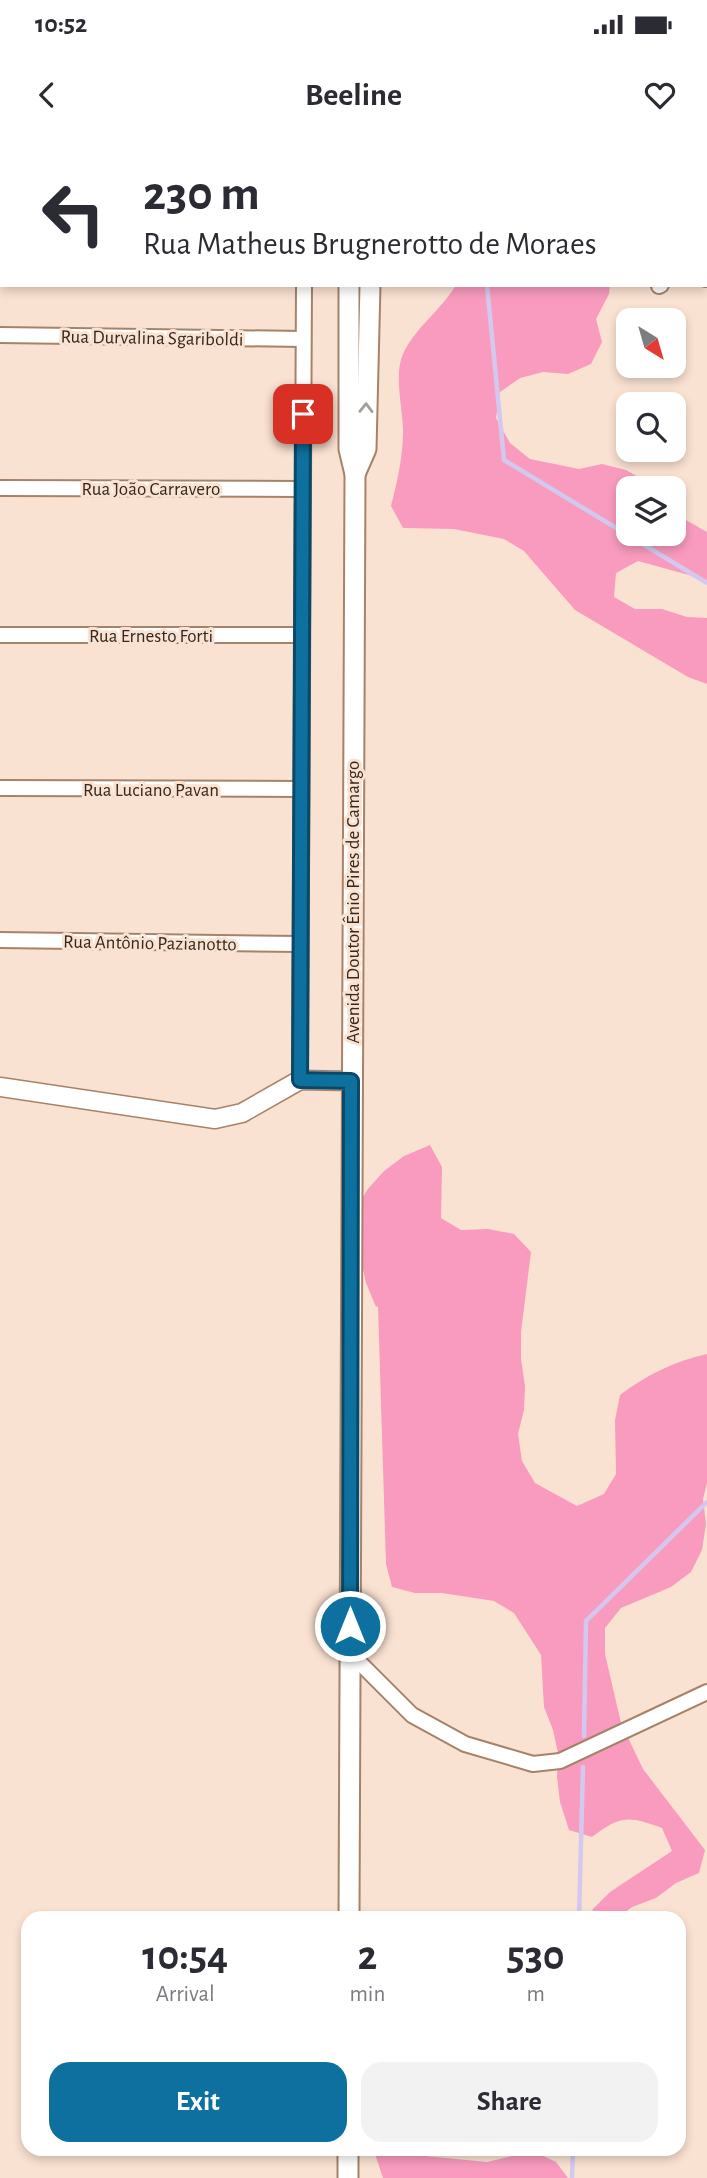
<!DOCTYPE html>
<html lang="en">
<head>
<meta charset="utf-8">
<style>
	:root { --surface:#fff; --page:#f2f2f3; --text:#2b2b33; --muted:#7c7c81; --accent:#0e709e }
	body { margin:0; font-family:"Alegreya Sans",sans-serif; background:var(--page); color:var(--text); height:100vh; display:flex; flex-direction:column; font-size:26px; white-space:nowrap }
	* { box-sizing:border-box; margin:0 }
	p { font-size:23px; color:var(--muted) }
	.icon { flex:none; width:38px; height:38px; fill:none; stroke:currentColor; stroke-width:2; stroke-linecap:round; stroke-linejoin:round }
	.map { position:relative; flex:1; overflow:hidden }
	.drawer { position:absolute; left:21px; top:1771px; width:665px; height:245px; display:flex; flex-direction:column; background:var(--surface); border-radius:21px; box-shadow:0 4px 10px #0003 }
	.drawer>* { flex:none }
	.top-card { position:absolute; left:0px; top:0px; width:707px; height:147px; box-shadow:0 4px 10px #0003; background:#fff; color:var(--text); overflow:hidden }
	.needle { width:46px; rotate:143deg }
	.fabs { position:absolute; left:616px; top:168px; display:grid; gap:14px }
	.fabs a { display:grid; place-items:center; width:70px; height:70px; border-radius:14px; background:var(--surface); box-shadow:0 4px 10px #0003; font-size:35px }
	.pin { position:absolute; display:grid; place-items:center; width:60px; height:60px; color:#fff; margin:-30px; border-radius:14px; box-shadow:0 4px 10px #0006 }
	.me { position:absolute; width:77px; margin:-38px; rotate:0deg; stroke-linejoin:round; filter:drop-shadow(0 0 5px #0008) }
	.turn { display:flex; align-items:center; gap:24px; height:147px; padding:0 28px; font-size:32px }
	.turn .icon { width:91px; height:91px; stroke-width:2.5 }
	.turn b { display:block; font-size:49px; line-height:60px }
	.eta { display:flex; justify-content:space-evenly; align-items:center; height:119px; text-align:center }
	.eta b { font-size:42px; font-weight:600; line-height:49px }
	.button { display:flex; gap:14px; margin-top:auto; padding:14px 28px }
	.button a { flex:1; height:80px; border-radius:21px; background:var(--accent); color:#fff; font-size:28px; font-weight:600; line-height:80px; text-align:center }
	.button a+a { background:var(--page); color:var(--text) }
	.status { display:flex; justify-content:space-between; align-items:center; height:49px; padding:0 35px; background:var(--surface); direction:ltr }
	.status svg { height:19px; fill:currentColor }
	header { display:flex; justify-content:space-between; align-items:center; height:91px; padding:0 28px; background:var(--surface); font-size:32px; font-weight:600 }
	.map>svg:first-child { display:block }
	.green { fill:#f99bbe }
	.lines { fill:none; stroke-linecap:round; stroke-linejoin:round }
	.stream { stroke:#d3c9f0; stroke-width:4.5 }
	.minor-casing { stroke:#a68269; stroke-width:18 }
	.tertiary-casing { stroke:#a68269; stroke-width:21 }
	.secondary-casing { stroke:#a68269; stroke-width:23 }
	.minor { stroke:#fff; stroke-width:14 }
	.tertiary { stroke:#fff; stroke-width:18 }
	.secondary { stroke:#fff; stroke-width:19 }
	.oneway { stroke:#a59e99 }
	.route-casing { stroke:#094967; stroke-width:18 }
	.route { stroke:#0e709e; stroke-width:12 }
	.labels { text-anchor:middle; stroke-width:6; stroke-linejoin:round; paint-order:stroke }
	.street-label { font-size:19px; fill:#36281d; stroke:#fae2d2 }
</style>
</head>
<body>
<div class="status"><b>10:52</b><svg viewBox="0 0 49 12"><path d="M0 12V9h3v3zM5 12V6h3v6zM10 12V3h3v9zM15 12V0h3v12zM26 1h20v11H26zM47 4h2v5h-2z"/></svg></div>
<header><svg class="icon" aria-label="back" viewBox="0 0 24 24"><path d="M15 5l-7 7 7 7"/></svg>Beeline<svg class="icon" aria-label="heart" viewBox="0 0 24 24"><path d="M12 20l-8-8c-3-5 5-10 8-4 3-6 11-1 8 4z"/></svg></header>
<div class="map">
<svg width="707" height="2038" viewBox="0 0 707 2038">
	<rect width="100%" height="100%" fill="#fae2d2"/>
	<g class="green">
		<path d="M 456,145 L 610,145 L 609,154 L 596,179 L 602,202 L 591,224 L 568,234 L 543,232 L 520,238 L 500,252 L 496,278 L 510,303 L 530,319 L 579,329 L 602,324 L 626,330 L 657,348 L 628,348 L 628,394 L 674,394 L 674,364 L 684,379 L 707,392 L 707,440 L 638,421 L 616,433 L 614,457 L 635,469 L 662,469 L 687,477 L 707,478 L 707,544 L 688,537 L 575,470 L 524,411 L 504,399 L 454,389 L 403,388 L 391,366 C 397,343 402,320 403,296 C 404,272 393,236 403,214 C 415,188 441,170 456,145 Z"/>
		<path d="M 430,1005 L 442,1027 L 441,1078 L 461,1090 L 488,1089 L 514,1094 L 531,1112 L 521,1192 L 521,1219 L 525,1246 L 524,1270 L 518,1294 L 522,1321 L 535,1343 L 577,1366 L 604,1354 L 616,1334 L 615,1280 L 620,1255 C 646,1235 675,1221 707,1214 L 707,1343 L 703,1359 L 706,1384 L 702,1410 L 691,1432 L 671,1447 L 621,1468 L 605,1488 L 605,1514 L 621,1583 L 643,1629 L 705,1710 L 699,1733 L 676,1743 L 656,1758 L 632,1767 L 617,1778 L 606,1778 L 592,1770 L 610,1752 L 672,1711 L 662,1688 C 629,1676 621,1675 592,1697 L 569,1690 L 560,1662 L 557,1637 L 558,1613 L 553,1590 L 544,1567 L 541,1515 L 514,1473 L 494,1461 L 442,1453 L 415,1453 L 392,1447 L 386,1424 L 378,1166 L 376,1167 L 366,1143 L 361,1120 L 355,1071 L 367,1050 L 384,1031 L 404,1016 Z"/>
		<polygon points="374,2011 487,2022 533,2011 556,2022 568,2038 383,2038"/>
	</g>
	<g class="lines">
		<g class="stream">
			<polyline points="467,0 467,2"/>
			<polyline points="487,145 504,320 707,443"/>
			<polyline points="584,1596 586,1481 707,1362"/>
			<polyline points="579,1778 583,1627"/>
			<polyline points="572,2038 573,2009"/>
		</g>
		<defs>
			<g id="minor">
				<polyline points="155,2 155,0"/>
				<polyline points="304,2 304,0"/>
				<polyline points="0,10 2,6"/>
				<polyline points="0,38 2,34"/>
				<polyline points="705,139 707,139"/>
				<polyline points="659,146 661,145"/>
				<polyline points="0,195 303,199"/>
				<polyline points="0,348 302,349"/>
				<polyline points="0,495 302,495"/>
				<polyline points="0,648 301,649"/>
				<polyline points="0,800 300,804"/>
				<polyline points="300,940 304,145"/>
				<polyline points="350,1513 412,1575 465,1604 533,1624 560,1621 707,1552"/>
			</g>
			<g id="tertiary">
				<polyline points="705,11 707,11"/>
				<polyline points="0,947 215,979 242,973 300,940 351,941"/>
			</g>
			<g id="secondary">
				<polyline points="349,0 349,2"/>
				<polyline points="391,0 392,2"/>
				<polyline points="349,145 349,309 355,334 349,1778"/>
				<polyline points="355,334 366,309 370,145"/>
				<polyline points="348,2038 348,2009"/>
			</g>
		</defs>
		<use href="#minor" class="minor-casing"/>
		<use href="#tertiary" class="tertiary-casing"/>
		<use href="#secondary" class="secondary-casing"/>
		<use href="#minor" class="minor"/>
		<use href="#tertiary" class="tertiary"/>
		<use href="#secondary" class="secondary"/>
	</g>
	<defs><path id="oneway-chevron" d="M-2-3.5L2.5 0L-2 3.5" fill="none" stroke-width="1.6" stroke-linecap="round" stroke-linejoin="round" transform="scale(1.75)"/></defs>
	<use class="oneway" href="#oneway-chevron" transform="translate(366 268) rotate(-89)"/>
	<g class="lines">
		<defs>
			<polyline id="route" points="303,274 300,940 351,941 350,1486"/>
		</defs>
		<use href="#route" class="route-casing"/>
		<use href="#route" class="route"/>
	</g>
	<g class="labels">
		<g class="street-label">
			<text transform="translate(152 197) rotate(1)" y="7">Rua Durvalina Sgariboldi</text>
			<text x="151" y="355">Rua João Carravero</text>
			<text x="151" y="502">Rua Ernesto Forti</text>
			<text x="151" y="656">Rua Luciano Pavan</text>
			<text transform="translate(352 762) rotate(-90)" y="7">Avenida Doutor Ênio Pires de Camargo</text>
			<text transform="translate(150 802) rotate(1)" y="7">Rua Antônio Pazianotto</text>
		</g>
	</g>
</svg>
<div class="fabs">
<a><svg class="needle" viewBox="-14 -14 28 28"><path d="M0-13l5 13h-10z" fill="#e53935"/><path d="M0 13l5-13h-10z" fill="#7c7c81"/></svg></a>
<a><svg class="icon" aria-label="search" viewBox="0 0 24 24"><circle cx="10" cy="10" r="6"/><path d="M15 15l6 6"/></svg></a>
<a><svg class="icon" aria-label="layers" viewBox="0 0 24 24"><path d="M12 4l9 5-9 5-9-5zM3 14l9 5 9-5"/></svg></a>
</div>
<div class="pin" style="left:303px;top:274px;background:#d93025"><svg class="icon" aria-label="arrive" viewBox="0 0 24 24"><path d="M6 21V4h12l-3 4 3 4H6"/></svg></div>
<svg class="me" style="left:350px;top:1486px" viewBox="-20 -20 40 40"><circle r="17" fill="#0e709e" stroke="#fff" stroke-width="3"/><path d="M0-11L8 9 0 5-8 9z" fill="#fff"/></svg>
<div class="top-card">
<div class="turn"><svg class="icon" aria-label="left" viewBox="0 0 24 24"><path d="M17 20v-9H6M10 6l-5 5 5 5"/></svg><div><b>230 m</b>Rua Matheus Brugnerotto de Moraes</div></div>
</div>
<section class="drawer">
<div class="eta">
<div><b>10:54</b><p>Arrival</p></div>
<div><b>2</b><p>min</p></div>
<div><b>530</b><p>m</p></div>
</div>
<div class="button"><a>Exit</a><a>Share</a></div>
</section>
</div>
</body>
</html>
